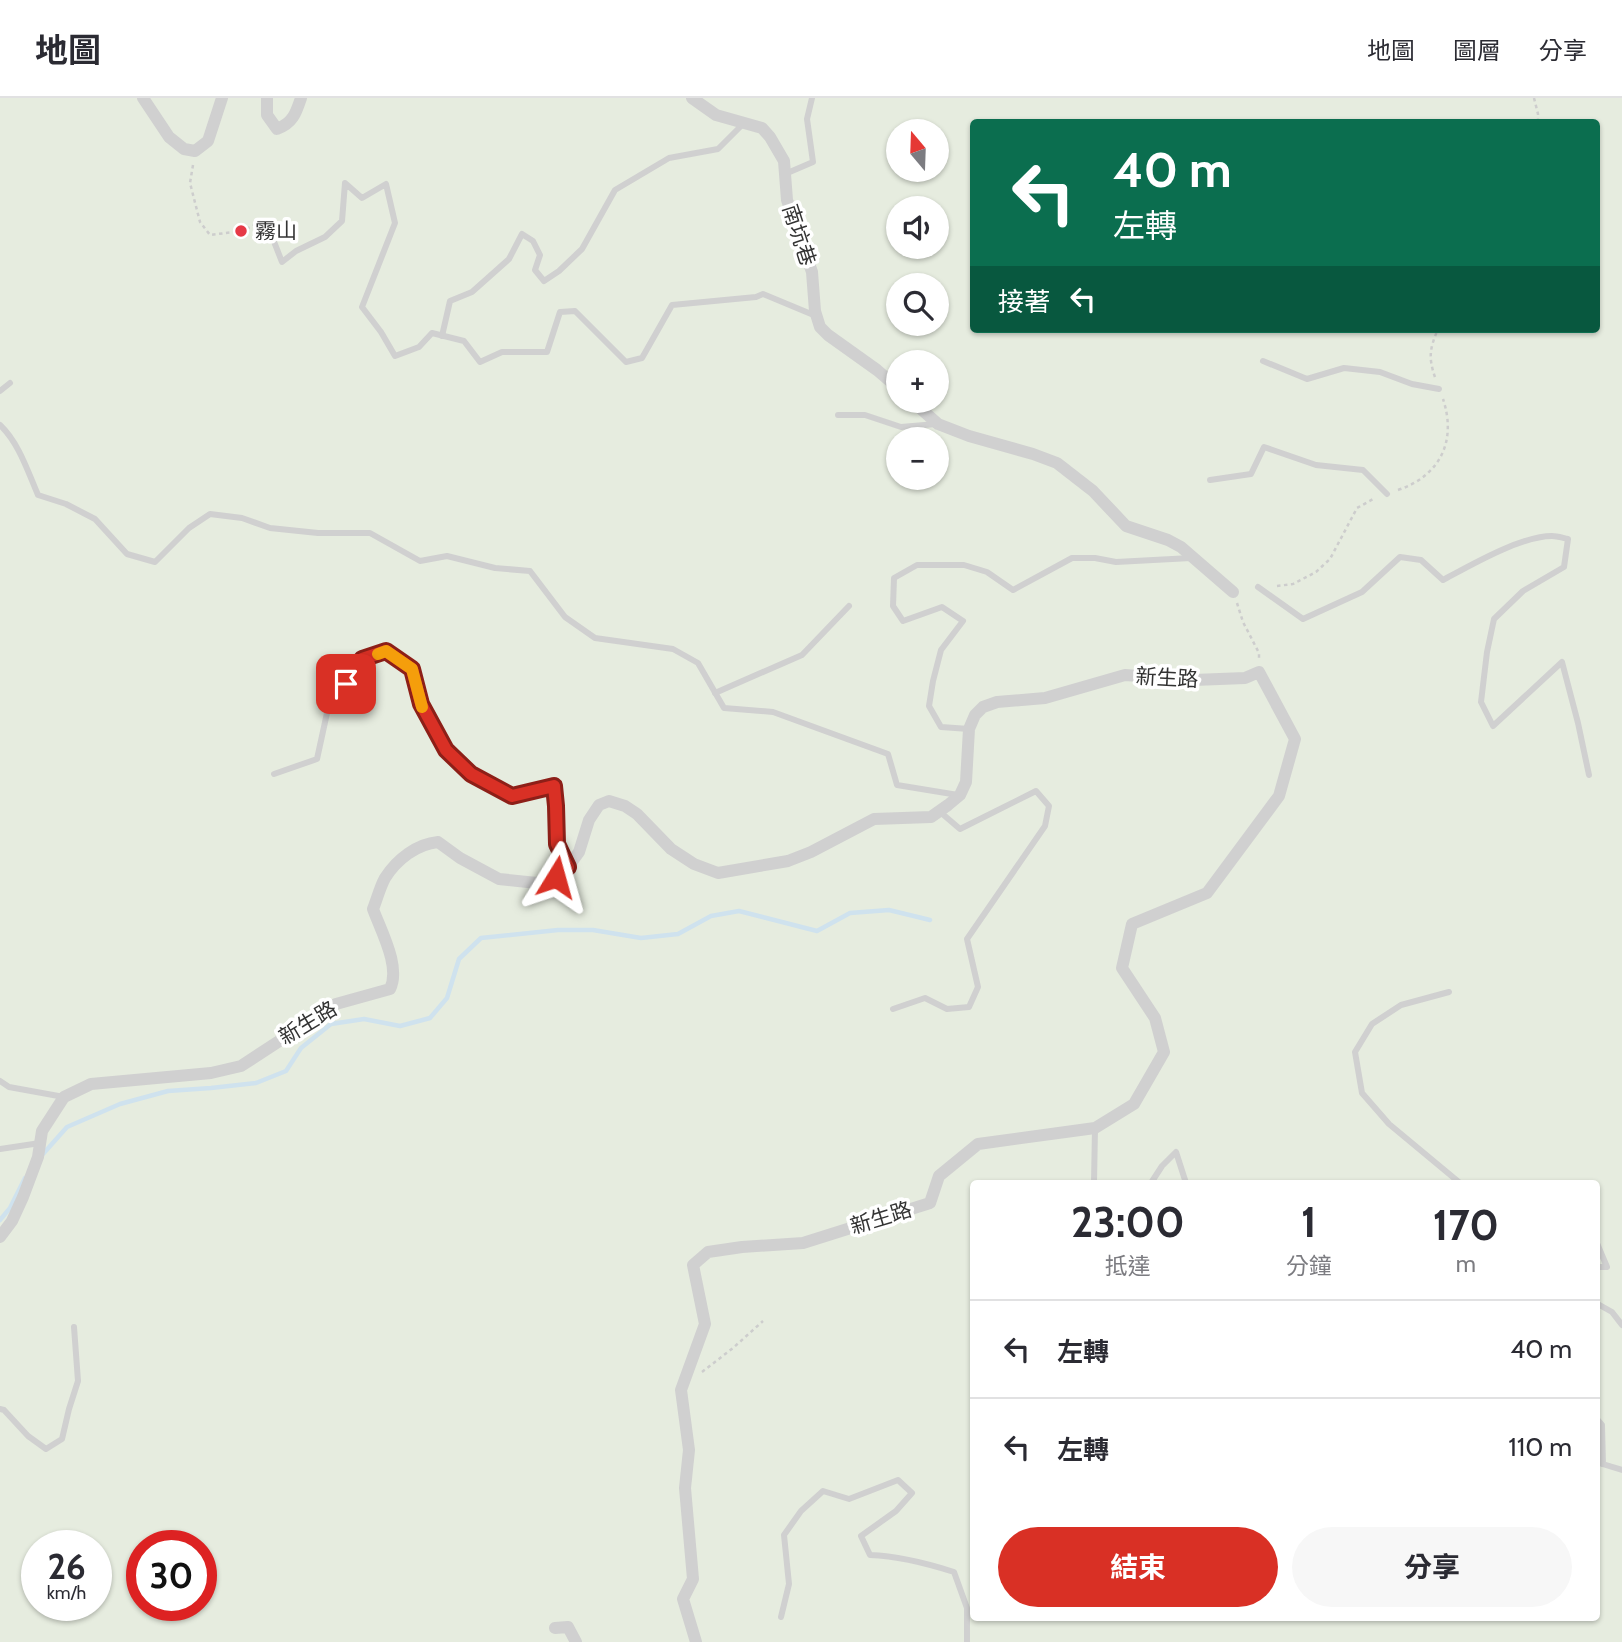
<!DOCTYPE html>
<html lang="zh-TW">
<head>
<meta charset="utf-8">
<style>
	:root { --surface:#fff; --page:#f7f7f7; --text:#2b2b33; --muted:#7c7c81; --line:#e1e1e2; --accent:#d93025 }
	body { margin:0; font-family:Cabin,"Noto Sans TC",sans-serif; background:var(--page); color:var(--text); height:100vh; display:flex; flex-direction:column; font-size:26px; white-space:nowrap }
	* { box-sizing:border-box; margin:0 }
	p { font-size:23px; color:var(--muted) }
	.icon { flex:none; width:38px; height:38px; fill:none; stroke:currentColor; stroke-width:2; stroke-linecap:round; stroke-linejoin:round }
	.map { position:relative; flex:1; overflow:hidden }
	.side { position:absolute; left:970px; top:1082px; width:630px; height:441px; display:flex; flex-direction:column; background:var(--surface); border-radius:7px; box-shadow:0 2px 5px #0004 }
	.side>* { flex:none }
	.hud { position:absolute; left:970px; top:21px; width:630px; height:214px; border-radius:7px; box-shadow:0 2px 5px #0004; background:#0b6e4f; color:#fff; overflow:hidden }
	.needle { width:46px; rotate:341deg }
	.fabs { position:absolute; left:886px; top:21px; display:grid; gap:14px }
	.fabs a { display:grid; place-items:center; width:63px; height:63px; border-radius:50%; background:var(--surface); box-shadow:0 2px 5px #0004; font-size:35px }
	.speed { position:absolute; left:21px; top:1432px; display:flex; gap:14px; font-size:35px; font-weight:700; text-align:center }
	.speed>* { display:grid; place-content:center; width:91px; height:91px; border-radius:50%; background:var(--surface); box-shadow:0 2px 5px #0004; line-height:1 }
	.speed small { font-size:18px; font-weight:400 }
	.speed .limit { border:10px solid #d22; background:#fff; color:#111 }
	.pin { position:absolute; display:grid; place-items:center; width:60px; height:60px; color:#fff; margin:-30px; border-radius:14px; box-shadow:0 4px 10px #0006 }
	.me { position:absolute; width:77px; margin:-38px; rotate:8deg; stroke-linejoin:round; filter:drop-shadow(0 0 5px #0008) }
	.turn { display:flex; align-items:center; gap:24px; height:147px; padding:0 28px; font-size:32px }
	.turn .icon { width:91px; height:91px; stroke-width:2.5 }
	.turn b { display:block; font-size:49px; line-height:60px }
	.then { display:flex; align-items:center; height:66px; padding:0 28px; background:#0003; gap:14px; font-size:26px }
	.eta { display:flex; justify-content:space-evenly; align-items:center; height:119px; text-align:center }
	.eta b { font-size:42px; font-weight:700; line-height:49px }
	.button { display:flex; gap:14px; margin-top:auto; padding:14px 28px }
	.button a { flex:1; height:80px; border-radius:42px; background:var(--accent); color:#fff; font-size:28px; font-weight:700; line-height:80px; text-align:center }
	.button a+a { background:var(--page); color:var(--text) }
	ul { padding:0; list-style:none }
	li { display:flex; align-items:center; gap:21px; height:98px; padding:0 28px; border-top:2px solid var(--line) }
	li div { flex:1 }
	li b { display:block; font-size:26px }
	li em { font-style:normal }
	header { display:flex; align-items:center; gap:42px; box-sizing:border-box; height:98px; padding:0 35px; background:var(--surface); border-bottom:2px solid var(--line) }
	header strong { font-size:33px }
	nav { display:flex; gap:38px; margin-inline-start:auto; font-size:24px }
	.map>svg:first-child { display:block }
	.green { fill:#e6ecdf; fill-rule:evenodd }
	.lines { fill:none; stroke-linecap:round; stroke-linejoin:round }
	.stream { stroke:#cfe2ee; stroke-width:4.5 }
	.path { stroke:#cdcdcd; stroke-width:2.5; stroke-dasharray:3.5 3.5; stroke-linecap:butt }
	.lane { stroke:#d0d0d0; stroke-width:6 }
	.street { stroke:#d0d0d0; stroke-width:12 }
	.route-casing { stroke:#8d1f18; stroke-width:18 }
	.route { stroke:#d93025; stroke-width:12 }
	.slow { stroke:#f59e0b; stroke-width:12 }
	.poi-dot { fill:#e63946; stroke:#fff; stroke-width:2.5 }
	.labels { text-anchor:middle; stroke-width:7; stroke-linejoin:round; paint-order:stroke }
	.poi-label { font-size:21px; fill:#333; stroke:#fff; text-anchor:start }
	.street-label { font-size:21px; fill:#333; stroke:#fff }
</style>
</head>
<body>
<header>
<strong>地圖</strong>
<nav><a>地圖</a><a>圖層</a><a>分享</a></nav>
</header>
<div class="map">
<svg width="1622" height="1544" viewBox="0 0 1622 1544">
	<rect width="100%" height="100%" fill="#fff"/>
	<path class="green" d="M 0,0 L 1622,0 L 1622,1544 L 0,1544 ZM 973,24 L 1596,24 L 1596,231 L 973,231 ZM 898,33 L 936,33 L 936,72 L 898,72 ZM 898,110 L 936,110 L 936,149 L 898,149 ZM 898,187 L 936,187 L 936,226 L 898,226 ZM 898,264 L 936,264 L 936,303 L 898,303 ZM 898,341 L 936,341 L 936,380 L 898,380 ZM 973,1085 L 1596,1085 L 1596,1519 L 973,1519 ZM 37,1447 L 96,1447 L 96,1507 L 37,1507 ZM 142,1447 L 201,1447 L 201,1507 L 142,1507 Z"/>
	<g class="lines">
		<g class="stream">
			<polyline points="43,1056 67,1029 120,1006 168,993 211,990 256,985 286,973 301,950 331,926 364,921 400,928 430,920 447,900 459,861 481,840 558,832 593,832 641,840 678,836 711,818 739,813 817,833 850,815 889,812 930,822"/>
			<polyline points="0,1122 10,1110 25,1080"/>
		</g>
		<g class="path">
			<polyline points="1534,0 1538,16 1538,24"/>
			<polyline points="193,67 190,85 200,124 210,137 241,133 262,124"/>
			<path d="M 1435,279 C 1428,259 1430,250 1438,231"/>
			<path d="M 1398,392 C 1440,378 1457,343 1443,301"/>
			<polyline points="1277,488 1293,486 1316,474 1330,461 1357,410 1375,400"/>
			<polyline points="1237,505 1243,524 1259,555 1259,560"/>
			<polyline points="702,1274 733,1250 763,1223"/>
		</g>
		<g class="lane">
			<polyline points="785,76 813,64 807,21 812,0"/>
			<polyline points="271,136 282,164 296,153 325,139 342,123 345,85 362,100 386,86 395,125 362,209 381,234 395,258 419,249 432,235 464,243 480,264 502,254 547,254 560,214 575,213 626,264 642,260 672,207 756,199 763,196 816,218"/>
			<polyline points="442,238 450,203 472,194 509,161 522,136 533,143 540,157 535,172 544,183 559,173 582,151 615,92 669,60 718,51 744,25"/>
			<polyline points="1263,263 1307,281 1344,270 1380,274 1412,286 1439,291"/>
			<polyline points="0,293 10,285"/>
			<polyline points="838,317 865,317 901,329 936,326"/>
			<path d="M 0,327 C 19,345 28,374 38,397 L 66,406 L 95,421 L 127,456 L 155,464 L 189,430 L 210,416 L 242,420 L 270,430 L 318,435 L 370,435 L 420,463 L 447,458 L 495,470 L 530,473 L 565,519 L 595,540 L 673,551 L 698,565 L 724,610 L 773,614 L 888,656 L 897,687 L 958,697"/>
			<polyline points="1210,382 1251,376 1264,349 1316,367 1363,372 1387,396"/>
			<path d="M 1258,489 L 1303,521 L 1362,494 L 1400,459 L 1421,462 L 1443,482 C 1471,467 1521,438 1552,438 C 1557,438 1563,440 1568,441 L 1564,469 L 1523,493 L 1494,521 L 1487,554 L 1481,604 L 1493,628 L 1562,564 L 1578,625 L 1589,677"/>
			<polyline points="715,595 802,557 849,508"/>
			<polyline points="969,631 941,629 929,608 933,583 941,552 963,523 942,509 903,523 893,508 894,480 917,467 964,467 987,474 1013,492 1072,460 1095,460 1116,464 1191,460"/>
			<polyline points="274,676 317,661 327,615 362,561 386,553 412,571 421,606 446,651 471,676 512,698 554,688 556,708 557,746 568,768"/>
			<polyline points="1449,894 1401,907 1372,926 1355,954 1362,995 1389,1026 1460,1085"/>
			<polyline points="893,911 925,900 947,911 969,909 978,889 967,841 1045,728 1049,708 1036,693 960,731 939,713"/>
			<polyline points="0,983 9,989 64,999"/>
			<polyline points="0,1051 40,1045"/>
			<polyline points="1094,1085 1095,1030"/>
			<polyline points="1151,1085 1162,1068 1176,1054 1186,1085"/>
			<polyline points="1596,1143 1607,1169 1596,1169"/>
			<polyline points="1596,1205 1612,1214 1622,1227"/>
			<polyline points="0,1311 4,1312 28,1338 46,1351 62,1341 69,1311 78,1283 74,1229"/>
			<polyline points="1596,1320 1602,1327 1603,1366"/>
			<polyline points="1596,1364 1622,1372"/>
			<path d="M 781,1519 L 789,1486 L 784,1437 L 801,1413 L 823,1393 L 849,1401 L 898,1382 L 912,1395 L 896,1413 L 861,1438 L 870,1457 C 899,1458 926,1465 954,1474 L 967,1510 L 967,1544"/>
		</g>
		<g class="street">
			<polyline points="143,0 169,39 184,51 195,53 208,43 222,0"/>
			<path d="M 267,0 L 267,17 L 277,31 C 293,25 296,15 301,0"/>
			<polyline points="692,0 716,17 762,30 770,39 784,63 787,102 812,174 815,213 820,229 828,237 877,272 898,290"/>
			<polyline points="912,303 938,326 969,338 1033,356 1057,365 1093,393 1126,428 1168,442 1181,449 1233,494"/>
			<path d="M 0,1139 L 12,1123 L 23,1099 L 38,1059 L 42,1033 L 64,999 L 91,986 L 211,975 L 241,968 L 336,906 L 390,891 C 401,869 381,833 373,811 C 377,801 380,789 385,780 C 397,761 417,746 438,744 L 460,760 L 499,781 L 537,785 L 556,779 L 568,769 L 579,754 L 589,722 L 599,707 L 609,703 L 625,708 L 637,716 L 671,751 L 694,766 L 718,775 L 788,763 L 811,754 L 874,721 L 931,719 L 948,707 L 960,697 L 966,684 L 969,631 L 975,617 L 983,609 L 997,604 L 1045,600 L 1125,577 L 1194,582 L 1245,580 L 1259,574 L 1295,641 L 1279,698 L 1207,795 L 1132,826 L 1122,870 L 1155,920 L 1164,954 L 1134,1006 L 1095,1030 L 978,1046 L 939,1078 L 930,1105 L 803,1145 L 742,1149 L 708,1154 L 693,1167 L 705,1226 L 681,1292 L 689,1352 L 685,1390 L 693,1481 L 683,1501 L 696,1544"/>
			<polyline points="555,1530 568,1529 576,1544"/>
		</g>
	</g>
	<g class="lines">
		<defs>
			<polyline id="route" points="346,586 362,561 386,553 412,571 421,606 446,652 471,676 512,698 554,688 556,708 557,746 568,769 556,779"/>
		</defs>
		<use href="#route" class="route-casing"/>
		<use href="#route" class="route"/>
		<polyline class="slow" points="378,556 386,553 412,571 422,609"/>
	</g>
	<circle class="poi-dot" cx="241" cy="133" r="7"/>
	<g class="labels">
		<g class="poi-label">
			<text x="255" y="140">霧山</text>
		</g>
		<g class="street-label">
			<text transform="translate(799 137) rotate(72)" y="7">南坑巷</text>
			<text transform="translate(1167 580) rotate(3)" y="7">新生路</text>
			<text transform="translate(308 925) rotate(-31)" y="7">新生路</text>
			<text transform="translate(881 1120) rotate(-17)" y="7">新生路</text>
		</g>
	</g>
</svg>
<div class="fabs">
<a><svg class="needle" viewBox="-14 -14 28 28"><path d="M0-13l5 13h-10z" fill="#e53935"/><path d="M0 13l5-13h-10z" fill="#7c7c81"/></svg></a>
<a><svg class="icon" aria-label="sound" viewBox="0 0 24 24"><path d="M4 9h4l5-4v14l-5-4H4zM17 9q2 3 0 6"/></svg></a>
<a><svg class="icon" aria-label="search" viewBox="0 0 24 24"><circle cx="10" cy="10" r="6"/><path d="M15 15l6 6"/></svg></a>
<a>+</a>
<a>−</a>
</div>
<div class="speed"><div>26<small>km/h</small></div><div class="limit">30</div></div>
<div class="pin" style="left:346px;top:586px;background:#d93025"><svg class="icon" aria-label="arrive" viewBox="0 0 24 24"><path d="M6 21V4h12l-3 4 3 4H6"/></svg></div>
<svg class="me" style="left:556px;top:779px" viewBox="-20 -20 40 40"><path d="M0-17L14 15 0 8-14 15z" fill="#d93025" stroke="#fff" stroke-width="4"/></svg>
<div class="hud">
<div class="turn"><svg class="icon" aria-label="left" viewBox="0 0 24 24"><path d="M17 20v-9H6M10 6l-5 5 5 5"/></svg><div><b>40 m</b>左轉</div></div>
<div class="then">接著<svg class="icon" aria-label="left" viewBox="0 0 24 24"><path d="M17 20v-9H6M10 6l-5 5 5 5"/></svg></div>
</div>
<section class="side">
<div class="eta">
<div><b>23:00</b><p>抵達</p></div>
<div><b>1</b><p>分鐘</p></div>
<div><b>170</b><p>m</p></div>
</div>
<ul>
<li><svg class="icon" aria-label="left" viewBox="0 0 24 24"><path d="M17 20v-9H6M10 6l-5 5 5 5"/></svg><div><b>左轉</b></div><em>40 m</em></li>
<li><svg class="icon" aria-label="left" viewBox="0 0 24 24"><path d="M17 20v-9H6M10 6l-5 5 5 5"/></svg><div><b>左轉</b></div><em>110 m</em></li>
</ul>
<div class="button"><a>結束</a><a>分享</a></div>
</section>
</div>
</body>
</html>
